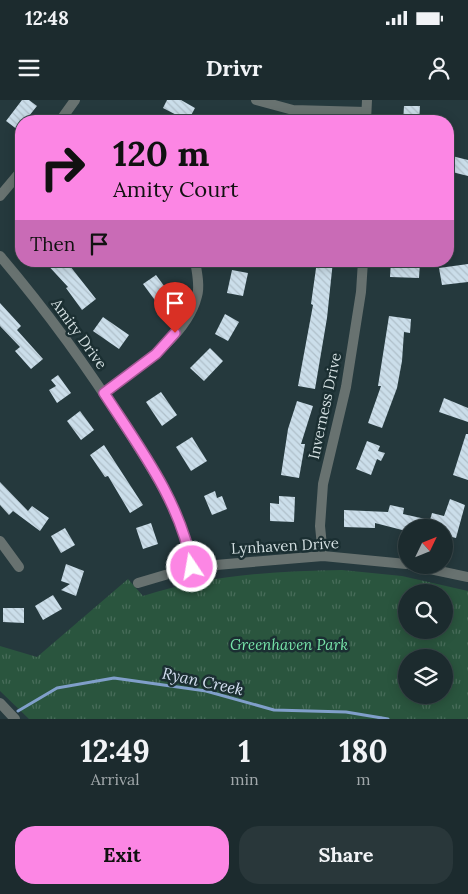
<!DOCTYPE html>
<html lang="en">
<head>
<meta charset="utf-8">
<style>
	:root { --surface:#1c2b2e; --page:#29373a; --text:#f1f3f6; --muted:#a0a7aa; --line:#3a474a; --accent:#fc86e4 }
	body { margin:0; font-family:Lora,serif; background:var(--page); color:var(--text); height:100vh; display:flex; flex-direction:column; font-size:19px; white-space:nowrap }
	* { box-sizing:border-box; margin:0 }
	p { font-size:16px; color:var(--muted) }
	.icon { flex:none; width:28px; height:28px; fill:none; stroke:currentColor; stroke-width:2; stroke-linecap:round; stroke-linejoin:round }
	.map { position:relative; height:619px; overflow:hidden }
	.details { display:flex; flex-direction:column; background:var(--surface); flex:1 }
	.details>* { flex:none }
	.banner { position:absolute; left:15px; top:15px; width:439px; height:152px; border-radius:20px; box-shadow:0 2px 12px #0003,0 0 0 1px var(--line); background:#fc86e4; color:#111; overflow:hidden }
	.needle { width:32px; rotate:47deg }
	.fabs { position:absolute; left:398px; top:419px; display:grid; gap:10px }
	.fabs a { display:grid; place-items:center; width:55px; height:55px; border-radius:50%; background:var(--surface); box-shadow:0 2px 12px #0003,0 0 0 1px var(--line); font-size:25px }
	.pin { position:absolute; display:grid; place-items:center; width:42px; height:42px; color:#fff; margin:-51px -21px; border-radius:50% 50% 50% 0; rotate:-45deg; box-shadow:0 0 5px #0007 }
	.pin .icon { rotate:45deg }
	.me { position:absolute; width:55px; margin:-28px; rotate:348deg; stroke-linejoin:round; filter:drop-shadow(0 0 4px #0008) }
	.turn { display:flex; align-items:center; gap:18px; height:105px; padding:0 15px; font-size:22px }
	.turn .icon { width:65px; height:65px; stroke-width:2.5 }
	.turn b { display:block; font-size:35px; line-height:42px }
	.then { display:flex; align-items:center; height:48px; padding:0 15px; background:#0003; gap:10px; font-size:19px }
	.eta { display:flex; justify-content:space-evenly; align-items:center; height:85px; text-align:center }
	.eta b { font-size:30px; font-weight:700; line-height:35px }
	.cta { display:flex; gap:10px; margin-top:auto; padding:10px 15px }
	.cta a { flex:1; height:58px; border-radius:20px; background:var(--accent); color:#111; font-size:20px; font-weight:700; line-height:58px; text-align:center }
	.cta a+a { background:var(--page); color:var(--text) }
	.status { display:flex; justify-content:space-between; align-items:center; height:35px; padding:0 25px; background:var(--surface); direction:ltr }
	.status svg { height:14px; fill:currentColor }
	header { display:flex; justify-content:space-between; align-items:center; height:65px; padding:0 15px; background:var(--surface); font-size:22px; font-weight:700 }
	.map>svg:first-child { display:block }
	.grass { fill:url(#grass-tufts); fill-rule:evenodd }
	.lines { fill:none; stroke-linecap:round; stroke-linejoin:round }
	.stream { stroke:#809fca; stroke-width:3 }
	.building { fill:url(#building-back-hatch) }
	.minor { stroke:#687270; stroke-width:10 }
	.route-casing { stroke:#a45794; stroke-width:12 }
	.route { stroke:#fc86e4; stroke-width:9 }
	.labels { text-anchor:middle; stroke-width:5; stroke-linejoin:round; paint-order:stroke }
	.street-label { font-size:15px; fill:#d3dfe1; stroke:#1b2f32 }
	.park-label { font-size:15px; font-style:italic; fill:#77e5aa; stroke:#1b2f32 }
	.water-label { font-size:16px; font-style:italic; fill:#d4dff1; stroke:#1b2f32 }
</style>
</head>
<body>
<div class="status"><b>12:48</b><svg viewBox="0 0 49 12"><path d="M0 12V9h3v3zM5 12V6h3v6zM10 12V3h3v9zM15 12V0h3v12zM26 1h20v11H26zM47 4h2v5h-2z"/></svg></div>
<header><svg class="icon" aria-label="menu" viewBox="0 0 24 24"><path d="M4 6h16M4 12h16M4 18h16"/></svg>Drivr<svg class="icon" aria-label="person" viewBox="0 0 24 24"><circle cx="12" cy="8" r="4"/><path d="M4 21q1-7 8-7t8 7"/></svg></header>
<div class="map">
<svg width="468" height="619" viewBox="0 0 468 619">
	<defs>
		<pattern id="grass-tufts" width="24" height="20" patternUnits="userSpaceOnUse" patternTransform="scale(1.25)"><rect width="24" height="20" fill="#2a553e"/><path d="M3 7l-1-3M5 7V3M7 7l1-3M15 17l-1-3M17 17v-4M19 17l1-3" fill="none" stroke="#486d5a"/></pattern>
		<pattern id="building-back-hatch" width="6" height="6" patternUnits="userSpaceOnUse" patternTransform="scale(1.25)"><rect width="6" height="6" fill="#cbdeea"/><path d="M-1 5l2 2M0 0l6 6M5-1l2 2" fill="none" stroke="#afbfc9"/></pattern>
	</defs>
	<rect width="100%" height="100%" fill="#25393d"/>
	<path class="grass" d="M 342,470 L 402,476 L 468,491 L 468,619 L 29,619 L 0,591 L 0,546 L 37,557 L 128,479 L 143,496 C 208,475 274,471 342,470 ZM 406,492 L 444,492 L 444,530 L 406,530 ZM 406,558 L 444,558 L 444,595 L 406,595 Z"/>
	<g class="lines">
		<polyline class="stream" points="18,611 57,588 114,578 206,591 274,610 346,612 388,619"/>
	</g>
	<g class="building">
		<polygon points="22,0 29,0 37,6 25,21 21,21 18,30 6,21"/>
		<polygon points="167,0 181,0 195,8 188,21 163,8"/>
		<polygon points="404,6 420,6 419,21 403,21"/>
		<polygon points="448,55 468,60 468,76 448,71"/>
		<polygon points="44,161 66,161 96,199 82,210 66,188 68,187"/>
		<polygon points="317,161 333,161 327,218 315,289 298,286 313,205 311,204"/>
		<polygon points="391,161 420,162 419,178 390,177"/>
		<polygon points="468,164 468,182 442,185 439,168"/>
		<polygon points="232,170 248,173 243,196 227,193"/>
		<polygon points="156,175 170,194 157,203 143,184"/>
		<polygon points="0,203 21,226 17,230 43,259 31,269 15,251 20,247 0,226"/>
		<polygon points="225,214 239,222 228,241 215,234"/>
		<polygon points="389,216 411,219 410,233 404,232 402,261 397,288 382,328 368,323 381,286 378,286"/>
		<polygon points="103,217 129,235 119,249 93,231"/>
		<polygon points="210,248 223,261 204,281 190,268"/>
		<polygon points="58,275 71,293 57,303 49,290 56,286 51,280"/>
		<polygon points="161,292 177,315 162,326 146,302"/>
		<polygon points="444,298 468,308 468,322 439,312"/>
		<polygon points="297,301 313,306 301,344 305,344 299,378 281,375 288,329"/>
		<polygon points="80,311 94,330 81,340 67,321"/>
		<polygon points="466,334 468,334 468,380 453,375"/>
		<polygon points="192,337 207,361 191,371 176,347"/>
		<polygon points="367,341 380,346 378,351 385,353 381,361 377,359 371,375 356,369"/>
		<polygon points="104,345 143,405 130,413 108,376 105,377 90,355"/>
		<polygon points="0,382 28,411 32,406 49,418 40,431 13,411 9,415 0,405"/>
		<polygon points="215,391 217,398 222,396 227,409 212,415 204,396"/>
		<polygon points="279,396 295,397 294,422 270,421 270,403 279,404"/>
		<polygon points="450,399 465,405 456,438 444,435 444,428 406,428 406,431 375,423 375,428 344,427 344,410 388,412 390,405 404,408 403,414 430,420 432,413 444,416"/>
		<polygon points="151,423 158,444 143,449 136,428"/>
		<polygon points="65,428 75,445 61,453 51,436"/>
		<polygon points="66,464 84,471 76,496 61,490 70,484 61,481"/>
		<polygon points="53,495 62,509 43,520 35,506"/>
		<polygon points="3,508 24,508 24,523 3,522"/>
	</g>
	<g class="lines">
		<g class="minor">
			<polyline points="256,0 293,10 366,12"/>
			<polyline points="60,21 75,0"/>
			<polyline points="366,21 367,0"/>
			<polyline points="0,96 21,71"/>
			<polyline points="448,123 449,123"/>
			<path d="M 0,156 C 46,210 88,268 126,328 C 154,372 183,415 192,467"/>
			<path d="M 104,293 C 136,269 187,237 197,196 C 200,186 197,172 195,161"/>
			<polyline points="0,441 19,467"/>
			<polyline points="323,456 320,426 323,384 346,287 361,192 363,161"/>
			<polyline points="411,465 468,477"/>
			<polyline points="138,483 192,467 323,456 406,464"/>
			<polyline points="0,603 15,619"/>
		</g>
	</g>
	<g class="lines">
		<defs>
			<path id="route" d="M 175,233 L 156,254 L 104,293 C 139,347 181,402 192,467"/>
		</defs>
		<use href="#route" class="route-casing"/>
		<use href="#route" class="route"/>
	</g>
	<g class="labels">
		<g class="street-label">
			<text transform="translate(79 234) rotate(54)" y="5">Amity Drive</text>
			<text transform="translate(325 306) rotate(-78)" y="5">Inverness Drive</text>
			<text transform="translate(285 446) rotate(-3)" y="5">Lynhaven Drive</text>
		</g>
		<g class="park-label">
			<text x="289" y="550">Greenhaven Park</text>
		</g>
		<g class="water-label">
			<text transform="translate(203 581) rotate(12)" y="6">Ryan Creek</text>
		</g>
	</g>
</svg>
<div class="fabs">
<a><svg class="needle" viewBox="-14 -14 28 28"><path d="M0-13l5 13h-10z" fill="#e53935"/><path d="M0 13l5-13h-10z" fill="#a0a7aa"/></svg></a>
<a><svg class="icon" aria-label="search" viewBox="0 0 24 24"><circle cx="10" cy="10" r="6"/><path d="M15 15l6 6"/></svg></a>
<a><svg class="icon" aria-label="layers" viewBox="0 0 24 24"><path d="M12 4l9 5-9 5-9-5zM3 14l9 5 9-5"/></svg></a>
</div>
<div class="pin" style="left:175px;top:233px;background:#d93025"><svg class="icon" aria-label="arrive" viewBox="0 0 24 24"><path d="M6 21V4h12l-3 4 3 4H6"/></svg></div>
<svg class="me" style="left:192px;top:467px" viewBox="-20 -20 40 40"><circle r="17" fill="#fc86e4" stroke="#fff" stroke-width="3"/><path d="M0-11L8 9 0 5-8 9z" fill="#fff"/></svg>
<div class="banner">
<div class="turn"><svg class="icon" aria-label="right" viewBox="0 0 24 24"><path d="M7 20v-9h11M14 6l5 5-5 5"/></svg><div><b>120 m</b>Amity Court</div></div>
<div class="then">Then<svg class="icon" aria-label="arrive" viewBox="0 0 24 24"><path d="M6 21V4h12l-3 4 3 4H6"/></svg></div>
</div>
</div>
<section class="details">
<div class="eta">
<div><b>12:49</b><p>Arrival</p></div>
<div><b>1</b><p>min</p></div>
<div><b>180</b><p>m</p></div>
</div>
<div class="cta"><a>Exit</a><a>Share</a></div>
</section>
</body>
</html>
